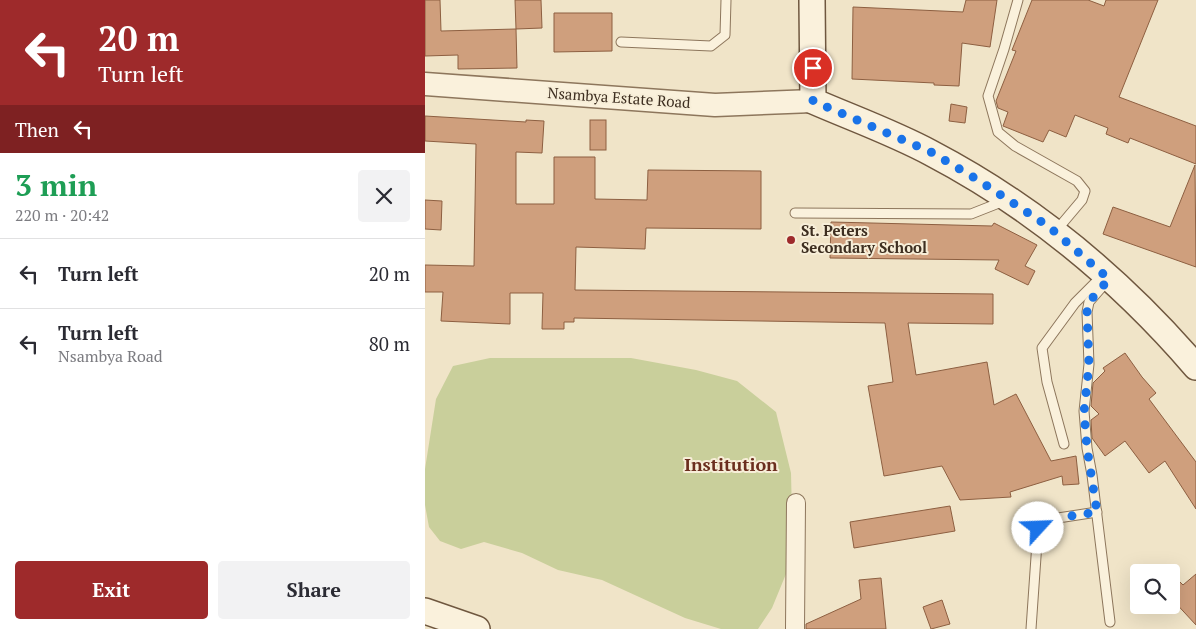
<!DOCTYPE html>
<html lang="en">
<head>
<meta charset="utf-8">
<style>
	:root { --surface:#fff; --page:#f2f2f3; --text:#2b2b33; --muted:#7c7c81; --line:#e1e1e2; --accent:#9e2a2b }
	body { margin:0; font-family:"PT Serif",serif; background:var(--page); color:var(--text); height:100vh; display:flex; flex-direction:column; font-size:19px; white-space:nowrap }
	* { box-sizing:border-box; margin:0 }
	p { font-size:16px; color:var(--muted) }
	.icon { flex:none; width:28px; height:28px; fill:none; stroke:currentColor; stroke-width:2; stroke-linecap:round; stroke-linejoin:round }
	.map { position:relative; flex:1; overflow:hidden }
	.side { display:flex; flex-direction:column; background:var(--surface); width:425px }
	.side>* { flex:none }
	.top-card { background:#9e2a2b; color:#fff; overflow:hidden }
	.buttons { position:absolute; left:705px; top:564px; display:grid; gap:10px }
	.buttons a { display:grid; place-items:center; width:50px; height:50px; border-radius:5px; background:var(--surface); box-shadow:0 5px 20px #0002; font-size:25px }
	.pin { position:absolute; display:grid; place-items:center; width:42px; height:42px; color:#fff; margin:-21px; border:2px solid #fff; border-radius:50%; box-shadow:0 1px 5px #0007 }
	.me { position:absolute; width:55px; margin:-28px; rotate:65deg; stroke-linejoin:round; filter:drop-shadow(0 0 4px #0008) }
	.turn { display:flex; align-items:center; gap:18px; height:105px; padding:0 15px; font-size:22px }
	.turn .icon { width:65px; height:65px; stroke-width:2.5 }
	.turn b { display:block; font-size:35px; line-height:42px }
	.then { display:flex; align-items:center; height:48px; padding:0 15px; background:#0003; gap:10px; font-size:19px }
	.round { display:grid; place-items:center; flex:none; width:52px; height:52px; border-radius:5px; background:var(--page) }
	.overview { display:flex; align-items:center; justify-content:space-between; height:85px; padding:0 15px }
	h1 { font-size:30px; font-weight:600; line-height:38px; color:#1e9e55 }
	.action { display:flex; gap:10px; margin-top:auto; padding:10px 15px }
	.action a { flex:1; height:58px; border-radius:5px; background:var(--accent); color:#fff; font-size:20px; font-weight:600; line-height:58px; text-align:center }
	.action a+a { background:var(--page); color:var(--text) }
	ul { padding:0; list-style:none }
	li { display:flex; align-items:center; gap:15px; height:70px; padding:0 15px; border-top:1px solid var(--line) }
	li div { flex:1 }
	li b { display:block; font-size:19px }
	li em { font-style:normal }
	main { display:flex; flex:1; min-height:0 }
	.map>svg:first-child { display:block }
	.green { fill:#c9cf9b }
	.building { fill:#cf9f7d; stroke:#8d5f41 }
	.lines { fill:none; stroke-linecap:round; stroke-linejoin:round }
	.service-casing { stroke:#8d765c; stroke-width:11 }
	.minor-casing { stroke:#8d765c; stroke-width:20 }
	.tertiary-casing { stroke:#8d765c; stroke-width:25 }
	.secondary-casing { stroke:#6f573f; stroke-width:28 }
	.service { stroke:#faf1dc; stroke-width:9 }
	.minor { stroke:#faf1dc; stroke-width:18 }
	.tertiary { stroke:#faf1dc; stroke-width:22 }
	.secondary { stroke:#faf1dc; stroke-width:25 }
	.route { stroke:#1a73e8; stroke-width:9; stroke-dasharray:0 16.2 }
	.poi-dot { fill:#9e2a2b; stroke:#f7eed8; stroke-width:2 }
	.labels { text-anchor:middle; stroke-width:4; stroke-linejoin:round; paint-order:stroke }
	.street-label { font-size:15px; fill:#3d2e20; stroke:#f7eed8 }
	.poi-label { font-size:15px; font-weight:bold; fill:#3d2e20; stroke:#f7eed8; text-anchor:start }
	.quarter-label { font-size:18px; font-weight:bold; fill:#6b2e1e; stroke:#f7eed8 }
</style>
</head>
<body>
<main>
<section class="side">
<div class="top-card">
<div class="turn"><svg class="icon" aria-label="left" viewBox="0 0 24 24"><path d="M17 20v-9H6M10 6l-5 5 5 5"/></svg><div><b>20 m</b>Turn left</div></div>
<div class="then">Then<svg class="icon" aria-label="left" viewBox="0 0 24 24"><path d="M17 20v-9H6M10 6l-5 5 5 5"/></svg></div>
</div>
<div class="overview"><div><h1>3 min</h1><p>220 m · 20:42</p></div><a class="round"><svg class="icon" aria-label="close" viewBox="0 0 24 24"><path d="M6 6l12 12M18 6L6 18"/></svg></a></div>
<ul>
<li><svg class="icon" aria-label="left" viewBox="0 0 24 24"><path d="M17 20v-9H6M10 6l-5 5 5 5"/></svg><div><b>Turn left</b></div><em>20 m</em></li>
<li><svg class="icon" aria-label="left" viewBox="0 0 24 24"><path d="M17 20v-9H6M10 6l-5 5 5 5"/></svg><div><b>Turn left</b><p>Nsambya Road</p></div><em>80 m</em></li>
</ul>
<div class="action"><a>Exit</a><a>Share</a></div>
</section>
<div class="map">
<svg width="771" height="629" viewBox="0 0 771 629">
	<rect width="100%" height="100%" fill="#f0e4c8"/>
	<polygon class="green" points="65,358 206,358 271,370 312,381 351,412 366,473 368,557 347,608 333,629 296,629 260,618 177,580 133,570 97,553 59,542 36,549 15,541 4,527 0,505 0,469 11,399 28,366"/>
	<g class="building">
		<polygon points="0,0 15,0 16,31 91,29 90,0 116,0 117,28 91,29 92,68 33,69 33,55 0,56"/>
		<polygon points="541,0 572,0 565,47 537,43 534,86 509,85 509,83 427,79 428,7 538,12"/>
		<polygon points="607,0 663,0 679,6 681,0 733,0 694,97 771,126 771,164 705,138 703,143 681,134 683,128 650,115 641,137 624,130 618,142 578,126 583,112 573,108 571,101 591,51 587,50"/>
		<polygon points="129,13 187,13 187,51 129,52"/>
		<polygon points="526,104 542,107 540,123 524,121"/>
		<polygon points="0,116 101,122 101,120 119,121 117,153 91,152 91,204 129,204 129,157 170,157 170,199 222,200 223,170 336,171 336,229 221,228 220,249 151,247 150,290 568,294 568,324 483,323 491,375 562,362 569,405 591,394 625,459 626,461 651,456 654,484 638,485 637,476 585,492 586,497 535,500 517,466 459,476 443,386 468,382 460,323 149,318 149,322 139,322 139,329 117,329 118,293 85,293 85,324 16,321 18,292 0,292 0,265 49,266 51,144 0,141"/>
		<rect x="165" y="120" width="16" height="30"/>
		<polygon points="770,165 771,267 678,234 688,207 745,227"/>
		<polygon points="0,200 17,201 16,230 0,229"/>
		<polygon points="406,222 567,226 569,223 612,245 600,266 610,271 603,285 570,269 574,260 405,258"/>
		<polygon points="700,353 717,377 731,393 724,399 771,462 771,509 740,461 724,473 700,441 680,456 667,438 666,420 674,414 666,406 668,383 680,371 678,368"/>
		<polygon points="525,506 530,531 429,548 425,522"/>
		<polygon points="746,573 758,585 771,574 771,625 746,598"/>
		<polygon points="456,578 461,629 381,629 381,624 436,599 434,580"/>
		<polygon points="517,600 525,624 506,629 498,607"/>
	</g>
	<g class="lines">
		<defs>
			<g id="service">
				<polyline points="593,0 579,49 563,96 573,132 590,146 652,181 660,191 657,200 630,232"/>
				<polyline points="196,42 286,46 300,35 301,0"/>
				<polyline points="370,213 546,214 579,201"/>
				<polyline points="683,280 664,302 662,312 664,364 659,411 662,448 667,475 685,622"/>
				<polyline points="639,444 622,382 617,348 650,303 679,274"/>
				<polyline points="606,629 613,528 620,520 672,512"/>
			</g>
			<polyline id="minor" points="370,629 371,503"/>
			<polyline id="tertiary" points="0,84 290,105 388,101"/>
			<g id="secondary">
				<path d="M 387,0 L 388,101 C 427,118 469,133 506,153 C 607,206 697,281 771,367"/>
				<polyline points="0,611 52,629"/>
			</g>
		</defs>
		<use href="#service" class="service-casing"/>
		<use href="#minor" class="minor-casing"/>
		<use href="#tertiary" class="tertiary-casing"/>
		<use href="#secondary" class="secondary-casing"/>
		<use href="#service" class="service"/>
		<use href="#minor" class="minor"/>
		<use href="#tertiary" class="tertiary"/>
		<use href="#secondary" class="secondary"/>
	</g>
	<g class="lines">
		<polyline class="route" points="388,68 388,101 506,152 553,180 623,226 684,279 664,302 662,312 664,364 659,412 662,448 672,512 620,520 613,528"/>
	</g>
	<circle class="poi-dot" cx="366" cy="240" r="5"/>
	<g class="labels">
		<g class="street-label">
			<text transform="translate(194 98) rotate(4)" y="5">Nsambya Estate Road</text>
		</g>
		<g class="poi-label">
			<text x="376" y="236">St. Peters<tspan x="376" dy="17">Secondary School</tspan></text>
		</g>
		<g class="quarter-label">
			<text x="306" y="471">Institution</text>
		</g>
	</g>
</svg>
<div class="buttons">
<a><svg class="icon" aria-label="search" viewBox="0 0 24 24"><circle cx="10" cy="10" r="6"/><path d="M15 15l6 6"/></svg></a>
</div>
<div class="pin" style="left:388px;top:68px;background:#d93025"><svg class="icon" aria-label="arrive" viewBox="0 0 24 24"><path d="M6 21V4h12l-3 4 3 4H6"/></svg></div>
<svg class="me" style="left:613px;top:528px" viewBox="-20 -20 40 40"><circle r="19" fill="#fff"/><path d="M0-13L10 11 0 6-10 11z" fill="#1a73e8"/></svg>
</div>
</main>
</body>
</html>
